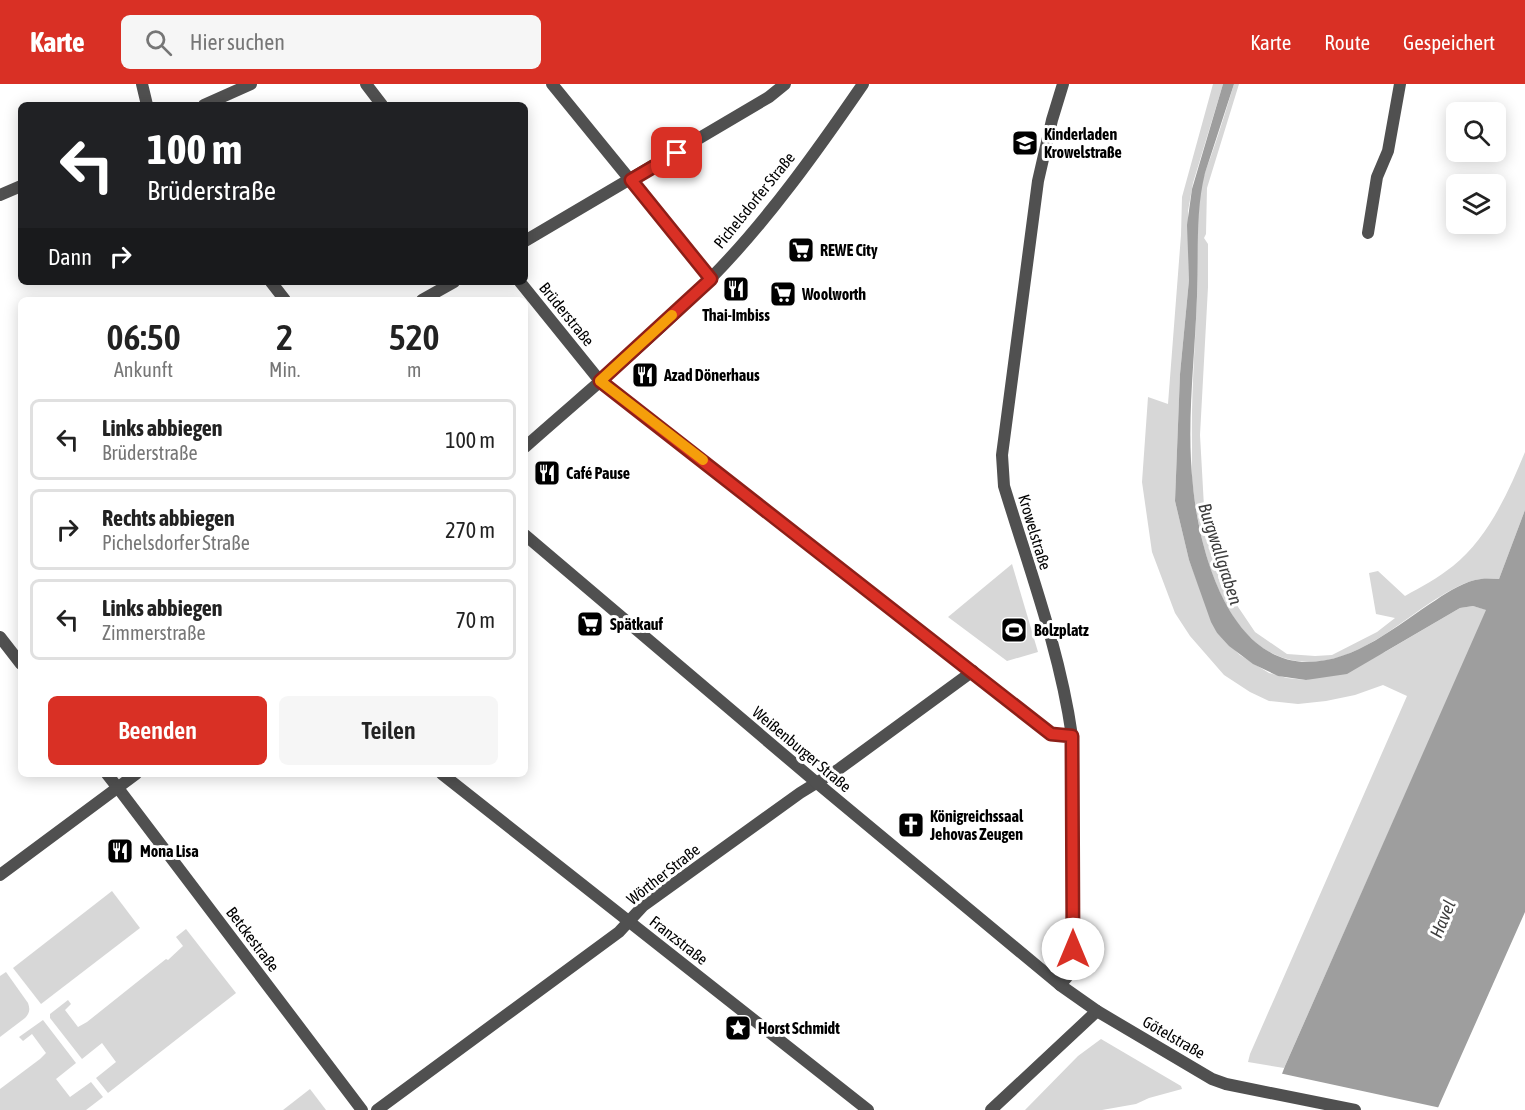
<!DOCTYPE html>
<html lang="de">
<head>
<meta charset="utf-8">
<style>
	:root { --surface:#fff; --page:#f6f6f6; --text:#222; --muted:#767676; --line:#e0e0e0; --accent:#d93025 }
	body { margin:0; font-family:"Asap Condensed",sans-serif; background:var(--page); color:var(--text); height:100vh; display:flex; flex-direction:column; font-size:22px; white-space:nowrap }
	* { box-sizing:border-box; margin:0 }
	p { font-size:20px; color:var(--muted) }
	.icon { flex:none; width:33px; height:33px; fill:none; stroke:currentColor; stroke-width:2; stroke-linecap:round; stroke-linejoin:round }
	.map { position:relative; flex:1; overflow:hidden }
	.sheet { position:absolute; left:18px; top:213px; width:510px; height:480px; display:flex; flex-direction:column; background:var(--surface); border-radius:9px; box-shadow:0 3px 15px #0003 }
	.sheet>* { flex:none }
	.guide { position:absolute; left:18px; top:18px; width:510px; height:183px; border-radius:9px; box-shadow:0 3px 15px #0003; background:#202124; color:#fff; overflow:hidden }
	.controls { position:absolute; left:1446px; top:18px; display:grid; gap:12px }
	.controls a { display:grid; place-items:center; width:60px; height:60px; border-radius:9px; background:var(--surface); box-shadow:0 3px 15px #0003; font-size:30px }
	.pin { position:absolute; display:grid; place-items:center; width:51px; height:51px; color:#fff; margin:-26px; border-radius:12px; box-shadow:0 3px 9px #0006 }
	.me { position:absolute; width:66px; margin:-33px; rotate:0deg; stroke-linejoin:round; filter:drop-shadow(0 0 4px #0008) }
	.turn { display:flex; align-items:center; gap:21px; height:126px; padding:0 30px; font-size:27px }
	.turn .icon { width:78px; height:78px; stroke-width:2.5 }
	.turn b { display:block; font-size:42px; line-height:51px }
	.then { display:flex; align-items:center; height:57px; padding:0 30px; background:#0003; gap:12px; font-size:22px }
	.eta { display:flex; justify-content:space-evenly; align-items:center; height:102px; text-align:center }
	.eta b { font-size:36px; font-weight:600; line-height:42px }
	.cta { display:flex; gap:12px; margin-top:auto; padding:12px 30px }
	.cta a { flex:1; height:69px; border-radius:9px; background:var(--accent); color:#fff; font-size:24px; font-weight:600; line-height:69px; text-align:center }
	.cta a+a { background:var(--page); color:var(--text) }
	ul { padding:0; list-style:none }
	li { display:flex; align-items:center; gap:18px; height:81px; margin:0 12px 9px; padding:0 18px; border:3px solid var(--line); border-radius:9px }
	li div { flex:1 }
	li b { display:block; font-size:22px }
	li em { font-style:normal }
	header { display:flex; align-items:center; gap:36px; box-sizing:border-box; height:84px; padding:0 30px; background:var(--accent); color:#fff }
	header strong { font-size:28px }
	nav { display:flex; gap:33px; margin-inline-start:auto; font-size:21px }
	.search { width:420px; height:54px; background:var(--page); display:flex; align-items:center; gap:15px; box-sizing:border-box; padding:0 21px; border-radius:9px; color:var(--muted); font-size:22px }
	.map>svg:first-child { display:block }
	.green { fill:#d7d7d7 }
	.water { fill:#9e9e9e }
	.pier { fill:#fff }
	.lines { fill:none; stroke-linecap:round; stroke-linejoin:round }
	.minor { stroke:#505050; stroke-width:12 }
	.tertiary { stroke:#505050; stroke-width:12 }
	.route-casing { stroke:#8d1f18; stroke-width:15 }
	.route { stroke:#d93025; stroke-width:10 }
	.slow { stroke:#f59e0b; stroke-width:10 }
	.labels { text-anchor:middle; stroke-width:6; stroke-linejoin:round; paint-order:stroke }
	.poi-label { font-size:16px; font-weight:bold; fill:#000; stroke:#fff; text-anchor:start }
	.street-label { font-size:16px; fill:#000; stroke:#fff }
	.water-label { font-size:18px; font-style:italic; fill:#3f3f3f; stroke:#fff }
</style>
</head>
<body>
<header>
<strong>Karte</strong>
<div class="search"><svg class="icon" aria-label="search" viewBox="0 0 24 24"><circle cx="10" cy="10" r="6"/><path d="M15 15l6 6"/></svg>Hier suchen</div>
<nav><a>Karte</a><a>Route</a><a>Gespeichert</a></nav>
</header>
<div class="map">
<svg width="1525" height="1026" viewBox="0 0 1525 1026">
	<rect width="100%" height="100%" fill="#fff"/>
	<g class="green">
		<polygon points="1213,0 1223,0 1193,99 1188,127 1189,196 1180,290 1175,417 1189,476 1217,549 1240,571 1269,589 1287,594 1306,596 1385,568 1460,524 1473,522 1487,526 1284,984 1248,978 1250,970 1407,612 1383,601 1355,611 1326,617 1298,620 1269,617 1250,608 1224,591 1190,552 1175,529 1152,468 1142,398 1148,313 1168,320 1181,151 1182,113"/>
		<path d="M 1234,0 L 1239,0 L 1207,104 L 1206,150 L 1204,154 L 1208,160 L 1208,203 L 1200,351 L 1204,423 L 1223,496 L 1226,505 L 1255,548 L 1287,570 L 1315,572 L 1332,571 L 1377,548 L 1395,534 L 1376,530 L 1369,489 L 1378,487 L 1405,512 C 1421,503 1438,494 1453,482 C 1488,454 1508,409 1525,368 L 1525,426 L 1499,495 C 1493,495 1487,494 1481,495 C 1465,497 1449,507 1436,515 C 1397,540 1356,579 1307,578 C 1227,576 1200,467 1193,403 C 1191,390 1192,376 1192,362 C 1191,312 1195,263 1197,213 C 1199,177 1195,139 1201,104 C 1203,92 1208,81 1212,69 C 1220,46 1227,23 1234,0 Z"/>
		<polygon points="1012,480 1038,568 1007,577 948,533"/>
		<polygon points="112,807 140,844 41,920 13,884"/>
		<polygon points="186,845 236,909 108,1009 96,994 116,978 102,959 82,975 50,934 50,930 68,916 71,920 65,926 78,943 87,938 166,875 168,876 183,862 176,853"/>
		<path d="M 6,888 L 28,919 C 30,925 30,929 25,934 L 0,953 L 0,892 Z"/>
		<polygon points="43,936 76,979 56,995 70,1013 91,998 103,1013 86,1026 0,1026 0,1005 40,975 46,969 32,950 23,957 19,953"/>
		<polygon points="1101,955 1181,1002 1182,1005 1149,1014 1136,1020 1102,1026 1025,1026 1078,972"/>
		<polygon points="310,1005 326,1026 283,1026"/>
	</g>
	<path class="water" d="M 1223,0 L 1234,0 L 1205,89 C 1195,129 1199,171 1197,212 C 1195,275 1186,339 1193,402 C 1199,465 1228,577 1307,578 C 1356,578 1397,541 1436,516 C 1449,507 1465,497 1481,495 C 1487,494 1493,495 1499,495 L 1525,426 L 1525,828 L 1437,1026 L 1268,1026 L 1285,982 L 1486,526 L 1473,522 L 1460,524 L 1347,590 L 1306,596 L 1278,592 L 1253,580 L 1229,562 L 1217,549 L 1211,538 L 1189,476 L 1175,417 L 1180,290 L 1189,196 L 1187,141 L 1192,105 Z"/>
	<polygon class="pier" points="1279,989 1441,1024 1441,1026 1265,1026"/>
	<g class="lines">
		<g class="minor">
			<polyline points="142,0 147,21"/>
			<polyline points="366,0 382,21"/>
			<polyline points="552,0 711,195"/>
			<polyline points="204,21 251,0"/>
			<polyline points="0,111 21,102"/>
			<polyline points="1368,149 1377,93 1388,67 1400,0"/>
			<polyline points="525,157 769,13 785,0"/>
			<polyline points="271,198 285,216"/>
			<polyline points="520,198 600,297 1051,650 1072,652"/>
			<polyline points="422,216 454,198"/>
			<polyline points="442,690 868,1026"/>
			<polyline points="118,704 362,1026"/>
			<path d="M 1060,901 L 1073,886 L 1072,652 C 1060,567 1029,484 1004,402 L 1002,371 L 1038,97 L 1052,36 L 1063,0"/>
			<polyline points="377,1026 619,848 643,822 800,709 839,685 973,587"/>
			<polyline points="991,1026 1097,927"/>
		</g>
		<g class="tertiary">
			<path d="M 525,363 C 587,308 653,254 711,194 C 768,136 817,67 863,0"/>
			<polyline points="525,451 817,699 1060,901 1097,927 1212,995 1226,1000 1355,1026"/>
			<polyline points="0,553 21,580"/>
			<polyline points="107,690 118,704"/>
			<polyline points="0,791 136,690"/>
		</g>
	</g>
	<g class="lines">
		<defs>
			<polyline id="route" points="677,69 631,96 711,195 600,297 1051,650 1072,652 1073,865"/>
		</defs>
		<use href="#route" class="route-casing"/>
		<use href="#route" class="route"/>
		<polyline class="slow" points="672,231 600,297 703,376"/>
	</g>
	<defs>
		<symbol id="school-square" viewBox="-11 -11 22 22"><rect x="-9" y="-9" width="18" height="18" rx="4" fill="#000" stroke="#fff"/><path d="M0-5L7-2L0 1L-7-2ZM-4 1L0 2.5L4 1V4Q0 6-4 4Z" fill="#fff"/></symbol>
		<symbol id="supermarket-square" viewBox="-11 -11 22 22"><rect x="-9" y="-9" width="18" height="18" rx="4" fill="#000" stroke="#fff"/><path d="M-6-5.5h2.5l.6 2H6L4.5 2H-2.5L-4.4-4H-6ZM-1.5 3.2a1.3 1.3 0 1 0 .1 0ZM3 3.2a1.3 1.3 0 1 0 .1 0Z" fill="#fff"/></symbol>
		<symbol id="restaurant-square" viewBox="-11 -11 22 22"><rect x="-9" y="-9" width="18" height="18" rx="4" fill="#000" stroke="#fff"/><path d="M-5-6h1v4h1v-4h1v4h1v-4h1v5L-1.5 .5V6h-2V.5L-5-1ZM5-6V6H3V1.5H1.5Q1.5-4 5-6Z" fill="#fff"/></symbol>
		<symbol id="stadium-square" viewBox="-11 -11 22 22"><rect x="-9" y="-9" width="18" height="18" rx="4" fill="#000" stroke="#fff"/><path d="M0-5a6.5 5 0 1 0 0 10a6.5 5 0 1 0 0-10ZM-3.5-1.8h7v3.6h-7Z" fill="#fff"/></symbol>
		<symbol id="church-square" viewBox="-11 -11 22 22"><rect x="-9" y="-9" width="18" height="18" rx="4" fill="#000" stroke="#fff"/><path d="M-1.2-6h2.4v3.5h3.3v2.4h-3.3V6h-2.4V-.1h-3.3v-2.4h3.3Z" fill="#fff"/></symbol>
		<symbol id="sight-square" viewBox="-11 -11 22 22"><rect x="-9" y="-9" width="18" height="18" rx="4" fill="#000" stroke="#fff"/><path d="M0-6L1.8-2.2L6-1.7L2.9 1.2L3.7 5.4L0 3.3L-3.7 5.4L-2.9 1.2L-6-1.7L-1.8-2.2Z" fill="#fff"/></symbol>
	</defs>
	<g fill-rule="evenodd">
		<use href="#school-square" x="1010" y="44" width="30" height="30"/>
		<use href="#supermarket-square" x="786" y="151" width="30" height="30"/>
		<use href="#restaurant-square" x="721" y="190" width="30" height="30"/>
		<use href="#supermarket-square" x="768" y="195" width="30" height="30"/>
		<use href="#restaurant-square" x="630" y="276" width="30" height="30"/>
		<use href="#restaurant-square" x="532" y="374" width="30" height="30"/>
		<use href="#supermarket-square" x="575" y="525" width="30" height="30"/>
		<use href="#stadium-square" x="999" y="531" width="30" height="30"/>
		<use href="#church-square" x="896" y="726" width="30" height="30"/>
		<use href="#restaurant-square" x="105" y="752" width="30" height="30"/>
		<use href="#sight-square" x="723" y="929" width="30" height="30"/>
	</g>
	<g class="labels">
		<g class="poi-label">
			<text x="1044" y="56">Kinderladen<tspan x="1044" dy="18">Krowelstraße</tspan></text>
			<text x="820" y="172">REWE City</text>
			<text x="802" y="216">Woolworth</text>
			<text x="736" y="237" text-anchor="middle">Thai-Imbiss</text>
			<text x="664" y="297">Azad Dönerhaus</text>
			<text x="566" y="395">Café Pause</text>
			<text x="610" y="546">Spätkauf</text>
			<text x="1034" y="552">Bolzplatz</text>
			<text x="930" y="738">Königreichssaal<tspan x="930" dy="18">Jehovas Zeugen</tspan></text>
			<text x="140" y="773">Mona Lisa</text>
			<text x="758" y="950">Horst Schmidt</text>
		</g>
		<g class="street-label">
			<text transform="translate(754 116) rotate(-51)" y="6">Pichelsdorfer Straße</text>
			<text transform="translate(567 230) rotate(51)" y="6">Brüderstraße</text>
			<text transform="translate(1035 448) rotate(73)" y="6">Krowelstraße</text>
			<text transform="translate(802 665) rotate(40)" y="6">Weißenburger Straße</text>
			<text transform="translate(663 790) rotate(-38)" y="6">Wörther Straße</text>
			<text transform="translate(253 855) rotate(53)" y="6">Betckestraße</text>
			<text transform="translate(679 856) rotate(38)" y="6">Franzstraße</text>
			<text transform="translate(1174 953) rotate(30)" y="6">Götelstraße</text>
		</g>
		<g class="water-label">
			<text transform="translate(1220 470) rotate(72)" y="6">Burgwallgraben</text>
			<text transform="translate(1443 835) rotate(-67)" y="6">Havel</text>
		</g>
	</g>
</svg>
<div class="controls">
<a><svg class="icon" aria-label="search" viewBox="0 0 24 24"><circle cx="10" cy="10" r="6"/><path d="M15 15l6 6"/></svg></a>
<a><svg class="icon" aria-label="layers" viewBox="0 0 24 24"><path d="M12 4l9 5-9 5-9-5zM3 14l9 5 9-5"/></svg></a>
</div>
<div class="pin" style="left:677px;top:69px;background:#d93025"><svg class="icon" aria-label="arrive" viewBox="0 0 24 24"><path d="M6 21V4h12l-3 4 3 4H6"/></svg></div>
<svg class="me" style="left:1073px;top:865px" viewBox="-20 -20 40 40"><circle r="19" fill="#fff"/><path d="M0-13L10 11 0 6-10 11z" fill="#d93025"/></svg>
<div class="guide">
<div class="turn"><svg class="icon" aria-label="left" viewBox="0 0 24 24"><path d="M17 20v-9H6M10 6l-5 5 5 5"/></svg><div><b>100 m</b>Brüderstraße</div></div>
<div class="then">Dann<svg class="icon" aria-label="right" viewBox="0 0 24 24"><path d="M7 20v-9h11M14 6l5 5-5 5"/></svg></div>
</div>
<section class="sheet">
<div class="eta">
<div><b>06:50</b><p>Ankunft</p></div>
<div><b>2</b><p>Min.</p></div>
<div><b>520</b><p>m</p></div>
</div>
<ul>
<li><svg class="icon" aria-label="left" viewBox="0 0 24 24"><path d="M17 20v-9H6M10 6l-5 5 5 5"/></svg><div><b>Links abbiegen</b><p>Brüderstraße</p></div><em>100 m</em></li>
<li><svg class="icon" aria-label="right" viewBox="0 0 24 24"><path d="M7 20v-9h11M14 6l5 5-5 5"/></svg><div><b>Rechts abbiegen</b><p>Pichelsdorfer Straße</p></div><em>270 m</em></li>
<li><svg class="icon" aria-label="left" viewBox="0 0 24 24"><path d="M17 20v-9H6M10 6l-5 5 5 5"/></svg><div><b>Links abbiegen</b><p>Zimmerstraße</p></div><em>70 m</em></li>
</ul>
<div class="cta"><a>Beenden</a><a>Teilen</a></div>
</section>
</div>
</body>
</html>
